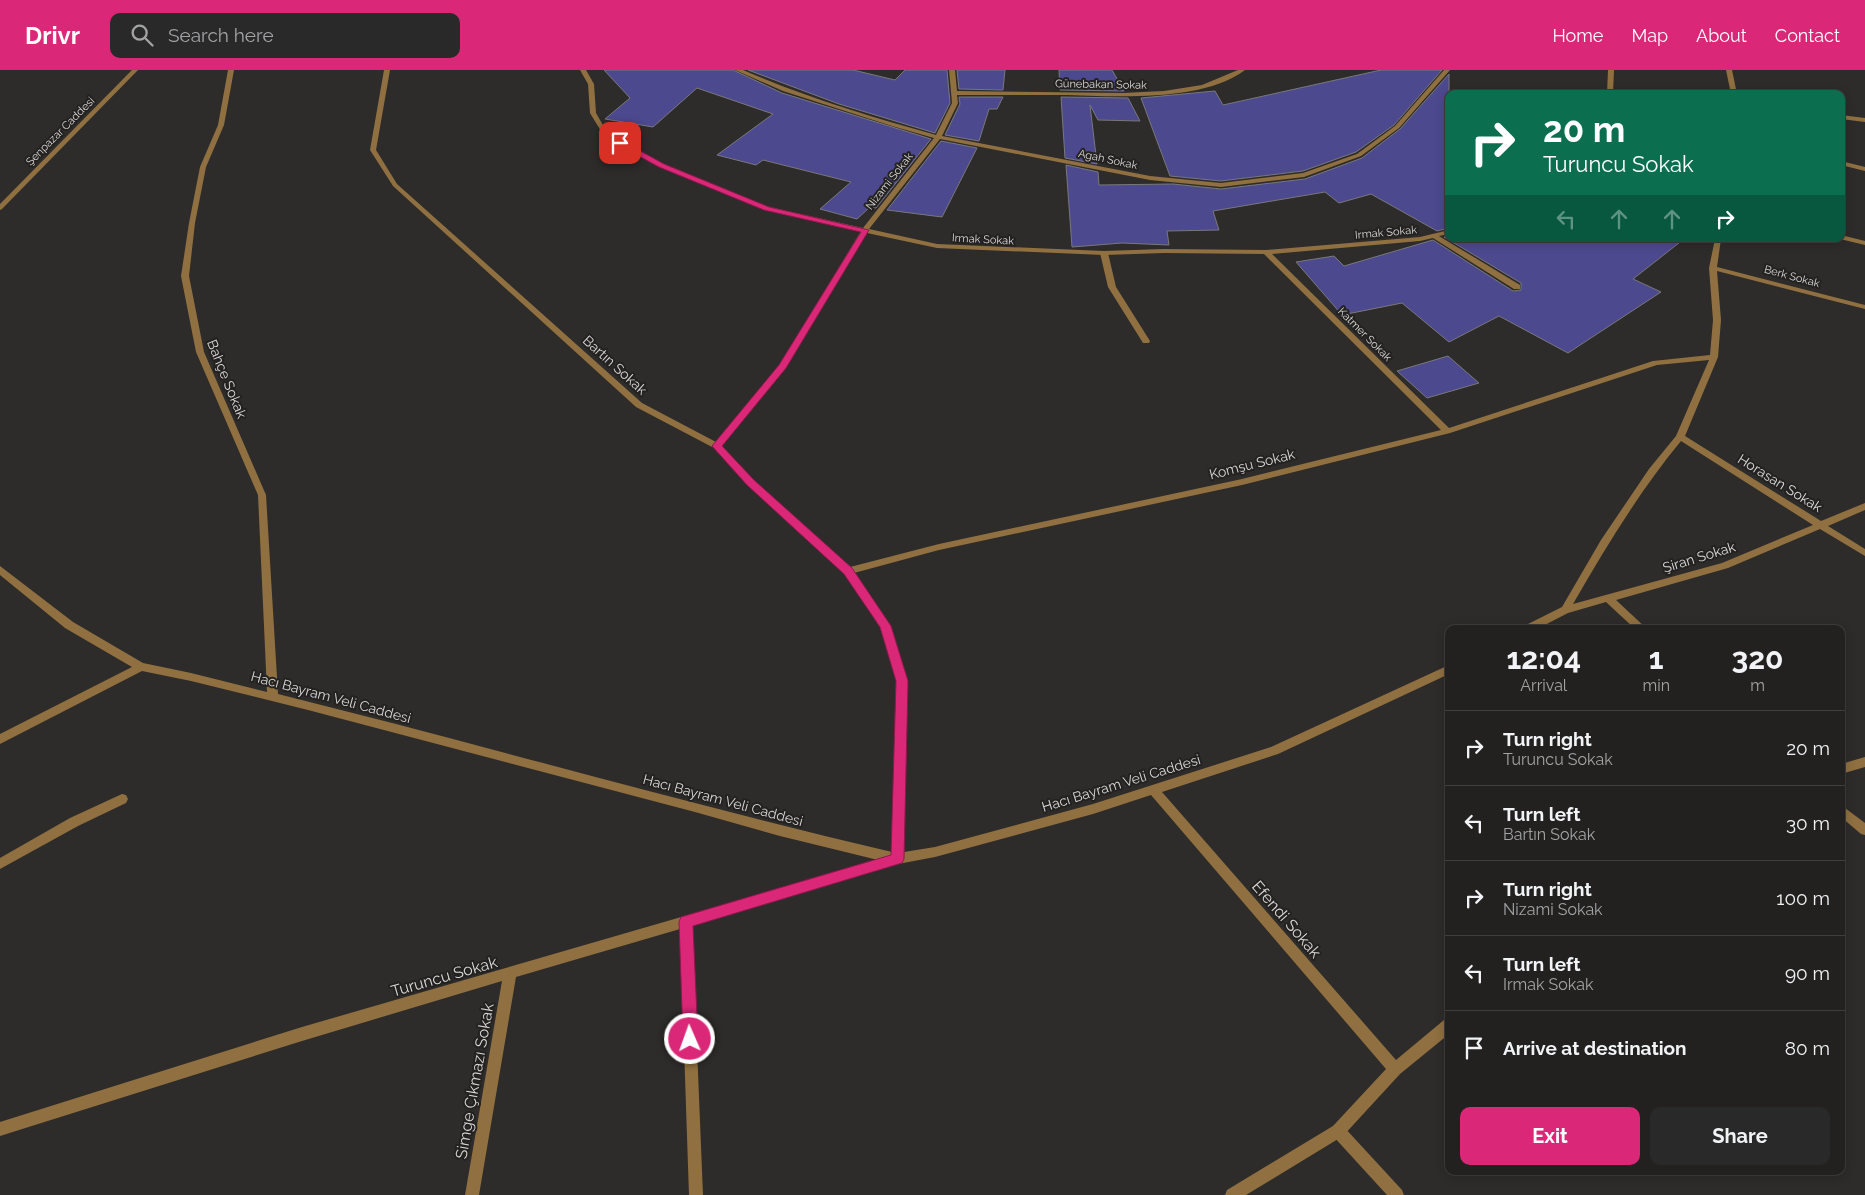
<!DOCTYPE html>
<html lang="en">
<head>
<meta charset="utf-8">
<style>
	:root { --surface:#222120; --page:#2a2929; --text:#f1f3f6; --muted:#a2a3a5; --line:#3f3e3e; --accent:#db2777 }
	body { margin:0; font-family:Raleway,sans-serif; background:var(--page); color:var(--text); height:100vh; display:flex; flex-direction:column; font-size:19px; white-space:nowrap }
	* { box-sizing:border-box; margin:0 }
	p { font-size:16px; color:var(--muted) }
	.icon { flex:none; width:28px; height:28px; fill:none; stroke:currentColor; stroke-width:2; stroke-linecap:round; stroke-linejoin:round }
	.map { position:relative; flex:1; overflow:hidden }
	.details { position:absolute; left:1445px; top:555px; width:400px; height:550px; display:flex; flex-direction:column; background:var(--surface); border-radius:10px; box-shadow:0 2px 12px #0003,0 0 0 1px var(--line) }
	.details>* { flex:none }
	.banner { position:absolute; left:1445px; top:20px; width:400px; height:152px; border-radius:10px; box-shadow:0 2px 12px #0003,0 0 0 1px var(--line); background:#0b6e4f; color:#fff; overflow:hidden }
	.pin { position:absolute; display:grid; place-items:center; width:42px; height:42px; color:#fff; margin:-21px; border-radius:10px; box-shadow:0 2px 8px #0006 }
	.me { position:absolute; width:55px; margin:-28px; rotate:358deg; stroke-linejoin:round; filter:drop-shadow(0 0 4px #0008) }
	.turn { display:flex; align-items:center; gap:18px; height:105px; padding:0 15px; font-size:22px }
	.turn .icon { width:65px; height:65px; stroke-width:2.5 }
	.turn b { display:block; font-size:35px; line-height:42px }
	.lanes { display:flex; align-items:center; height:48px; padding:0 15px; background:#0003; justify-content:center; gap:25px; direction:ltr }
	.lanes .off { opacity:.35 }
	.eta { display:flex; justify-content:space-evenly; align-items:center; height:85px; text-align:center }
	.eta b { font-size:30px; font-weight:700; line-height:35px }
	.action { display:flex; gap:10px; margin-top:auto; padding:10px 15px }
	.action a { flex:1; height:58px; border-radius:10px; background:var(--accent); color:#fff; font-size:20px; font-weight:700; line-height:58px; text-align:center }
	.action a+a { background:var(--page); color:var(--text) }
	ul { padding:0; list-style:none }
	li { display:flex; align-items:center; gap:15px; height:75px; padding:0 15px; border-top:1px solid var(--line) }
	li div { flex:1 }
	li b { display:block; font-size:19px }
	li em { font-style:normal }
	header { display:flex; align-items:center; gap:30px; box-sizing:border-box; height:70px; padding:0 25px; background:var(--accent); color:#fff }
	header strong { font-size:24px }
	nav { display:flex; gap:28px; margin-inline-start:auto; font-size:18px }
	.search { width:350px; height:45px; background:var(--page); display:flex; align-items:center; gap:12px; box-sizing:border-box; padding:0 18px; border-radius:10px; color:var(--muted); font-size:19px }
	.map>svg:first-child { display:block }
	.building { fill:#4d498f; stroke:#78787b }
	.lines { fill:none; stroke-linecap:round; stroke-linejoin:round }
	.lane { fill:#907040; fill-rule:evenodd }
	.street { fill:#907040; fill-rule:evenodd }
	.route { fill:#db2777; stroke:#8e194d }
	.labels { text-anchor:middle; stroke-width:4; stroke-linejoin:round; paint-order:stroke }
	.far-street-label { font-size:11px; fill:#dad9d7; stroke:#242220 }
	.street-label { font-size:14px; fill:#dad9d7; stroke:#242220 }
	.near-street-label { font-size:16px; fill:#dad9d7; stroke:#242220 }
</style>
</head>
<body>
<header>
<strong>Drivr</strong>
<div class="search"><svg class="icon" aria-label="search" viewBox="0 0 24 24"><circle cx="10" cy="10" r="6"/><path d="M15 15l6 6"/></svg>Search here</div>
<nav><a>Home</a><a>Map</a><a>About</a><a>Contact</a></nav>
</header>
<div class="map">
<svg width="1865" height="1125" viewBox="0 0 1865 1125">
	<rect width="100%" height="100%" fill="#2e2c2a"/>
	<g class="building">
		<polygon points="604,0 733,0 782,23 931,69 876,138 870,137 857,149 820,139 851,112 763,90 756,95 717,85 773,44 697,18 653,57 605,49 630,28"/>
		<polygon points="748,0 853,0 895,10 905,0 947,0 950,33 935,63 839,34"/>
		<polygon points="957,0 1005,0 1003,20 959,19"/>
		<polygon points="1059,0 1112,0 1124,21 1060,20"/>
		<polygon points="1381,0 1442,0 1394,55 1356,82 1303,101 1221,111 1170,106 1141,28 1215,21 1223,35"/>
		<polygon points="1449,4 1449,158 1437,161 1371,124 1339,133 1325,122 1213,141 1219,160 1167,161 1169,175 1122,173 1072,177 1066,95 1098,102 1099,115 1173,114 1221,119 1305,109 1362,88 1400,59"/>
		<polygon points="959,27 1003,27 997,39 989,39 979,71 945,65 960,34"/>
		<polygon points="1061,27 1128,28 1140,51 1098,50 1090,35 1097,94 1065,88"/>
		<polygon points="941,71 977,78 942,147 887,140"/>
		<polygon points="1449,166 1449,169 1684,169 1633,209 1661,222 1568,283 1499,246 1449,272 1402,233 1342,245 1296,192 1334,186 1344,196 1433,170 1513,221 1521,220 1521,213 1444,167"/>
		<polygon points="1448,286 1479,313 1427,328 1397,301"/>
	</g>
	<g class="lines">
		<g class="lane">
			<polygon points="1104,181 1108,183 1116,217 1150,271 1149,273 1143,273 1108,217 1100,183"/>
			<polygon points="122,724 126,725 128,729 126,733 78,756 0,799 0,788 70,748"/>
			<polygon points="1338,1054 1343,1056 1402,1120 1404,1125 1387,1125 1333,1066 1331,1061 1333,1056"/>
		</g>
		<g class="street">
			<polygon points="132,0 138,0 2,139 0,140 0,134"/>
			<path d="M 228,0 L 234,0 L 224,55 L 206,97 L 195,153 L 189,206 L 204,282 L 266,425 L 278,624 C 483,675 687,734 892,782 L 897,611 L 880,557 L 845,503 L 747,414 L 714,378 L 636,337 L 393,116 L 370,80 L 384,0 L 390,0 L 376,80 L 397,114 L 642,333 L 716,372 L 780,295 L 861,161 L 765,140 L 659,96 L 604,66 L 590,43 L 588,14 L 580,0 L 586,0 L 594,14 L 596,43 L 608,64 L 663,94 L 769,137 L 863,158 L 934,68 L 892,56 L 783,21 L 735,0 L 743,0 C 805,27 871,47 936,65 L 952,33 L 949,0 L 955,0 L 957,21 L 1123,23 L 1164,21 L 1202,15 L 1238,0 L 1245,0 C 1201,33 1114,26 1061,25 C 1026,25 992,25 957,25 L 958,33 L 942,66 L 1150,106 L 1221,113 L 1303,103 L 1357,84 L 1395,56 L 1444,0 L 1450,0 L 1399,58 L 1361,86 L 1304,107 L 1221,117 L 1150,110 L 940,69 L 869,159 L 937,174 L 1104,181 L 1164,179 L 1266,180 L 1420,167 L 1449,160 L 1449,164 L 1439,166 L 1520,215 L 1520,219 L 1514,219 L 1433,168 L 1420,171 L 1272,184 L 1449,358 L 1653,291 L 1710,285 L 1713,250 L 1709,198 L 1715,169 L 1721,169 L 1717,197 L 1865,235 L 1865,239 L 1717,201 L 1721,250 L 1718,287 L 1685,366 L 1821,451 L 1865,433 L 1865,440 L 1828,456 L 1865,479 L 1865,486 L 1820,459 L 1728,498 L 1616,530 L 1647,559 L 1635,559 L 1606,532 L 1568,543 L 1537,559 L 1523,559 L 1524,556 L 1562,537 L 1601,470 L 1649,399 L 1676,366 L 1709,290 L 1657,295 L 1450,363 L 1242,415 L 939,480 L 854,503 L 890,556 L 907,611 L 904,782 L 935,777 L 1093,734 L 1271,677 L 1449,595 L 1449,604 L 1278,684 L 1162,722 L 1396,990 L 1444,950 L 1449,949 L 1449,964 L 1400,1004 L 1343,1066 L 1246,1125 L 1225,1125 L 1227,1120 L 1333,1056 L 1386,999 L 1151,725 L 1093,744 L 935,787 L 898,794 L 692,855 L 703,1125 L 689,1125 L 680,859 L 516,907 L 479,1125 L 465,1125 L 502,911 L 302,971 L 0,1066 L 0,1052 L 302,957 L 878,790 L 780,766 L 695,742 L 308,640 L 191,611 L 142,601 L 0,674 L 0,664 L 132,597 L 65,558 L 0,505 L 0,496 L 73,552 L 143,593 L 191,603 L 267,622 L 258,425 L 196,282 L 181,206 L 189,153 L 200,97 L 218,55 ZM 867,163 L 937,178 L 1104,185 L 1164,183 L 1264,184 L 1441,360 L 1242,409 L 939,474 L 850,497 L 753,410 L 722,376 L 786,298 ZM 1681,371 L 1813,455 L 1722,493 L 1573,534 C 1606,477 1639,422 1681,371 Z"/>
			<polygon points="1608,0 1614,0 1613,24 1607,24"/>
			<polygon points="1726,0 1732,0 1737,24 1731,24"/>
			<polygon points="1841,45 1865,48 1865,52 1841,49"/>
			<polygon points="1841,91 1865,97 1865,101 1841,95"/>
			<polygon points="1841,165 1865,171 1865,175 1840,169 1841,169"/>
			<polygon points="1865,687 1865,697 1841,704 1841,694"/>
			<polygon points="1841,735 1865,753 1865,765 1861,764 1841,747"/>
		</g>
	</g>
	<polygon class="route" points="617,71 622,71 664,94 769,137 869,160 786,298 722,376 754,410 852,498 891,556 908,611 904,789 902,793 693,856 698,969 696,974 690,976 685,974 683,969 679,852 681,847 891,785 896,611 880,557 844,504 747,415 712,376 779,295 861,162 764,140 659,97 617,74"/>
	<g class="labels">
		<g class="far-street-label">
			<text transform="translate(1101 14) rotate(1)" y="4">Günebakan Sokak</text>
			<text transform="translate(60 61) rotate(-45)" y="4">Şenpazar Caddesi</text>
			<text transform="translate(1108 89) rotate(12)" y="4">Agah Sokak</text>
			<text transform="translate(889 111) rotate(-52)" y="4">Nizami Sokak</text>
			<text transform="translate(1386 162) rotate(-5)" y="4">Irmak Sokak</text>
			<text transform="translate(983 169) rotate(3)" y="4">Irmak Sokak</text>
			<text transform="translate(1792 206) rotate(15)" y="4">Berk Sokak</text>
			<text transform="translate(1365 264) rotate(45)" y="4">Katmer Sokak</text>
		</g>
		<g class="street-label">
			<text transform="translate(615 295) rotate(42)" y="5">Bartın Sokak</text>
			<text transform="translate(227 309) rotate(68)" y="5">Bahçe Sokak</text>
			<text transform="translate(1252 394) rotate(-14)" y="5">Komşu Sokak</text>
			<text transform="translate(1780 413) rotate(32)" y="5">Horasan Sokak</text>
			<text transform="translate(1699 487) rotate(-17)" y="5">Şiran Sokak</text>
			<text transform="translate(331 627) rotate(15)" y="5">Hacı Bayram Veli Caddesi</text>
			<text transform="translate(1121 713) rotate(-17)" y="5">Hacı Bayram Veli Caddesi</text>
			<text transform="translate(723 730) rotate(15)" y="5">Hacı Bayram Veli Caddesi</text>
		</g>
		<g class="near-street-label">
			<text transform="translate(1287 849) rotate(49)" y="6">Efendi Sokak</text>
			<text transform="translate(444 906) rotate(-16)" y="6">Turuncu Sokak</text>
			<text transform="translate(474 1011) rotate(-80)" y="6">Simge Çıkmazı Sokak</text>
		</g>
	</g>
</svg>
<div class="pin" style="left:620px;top:73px;background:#d93025"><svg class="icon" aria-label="arrive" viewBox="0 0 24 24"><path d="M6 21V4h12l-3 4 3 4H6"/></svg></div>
<svg class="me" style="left:690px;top:969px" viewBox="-20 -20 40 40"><circle r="17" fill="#db2777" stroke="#fff" stroke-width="3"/><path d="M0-11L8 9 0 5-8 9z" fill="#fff"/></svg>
<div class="banner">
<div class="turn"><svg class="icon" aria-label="right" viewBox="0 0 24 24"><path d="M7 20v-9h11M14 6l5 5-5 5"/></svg><div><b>20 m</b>Turuncu Sokak</div></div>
<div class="lanes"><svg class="icon off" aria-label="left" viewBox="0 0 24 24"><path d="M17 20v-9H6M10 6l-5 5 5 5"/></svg><svg class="icon off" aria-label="ahead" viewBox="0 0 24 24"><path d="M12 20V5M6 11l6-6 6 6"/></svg><svg class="icon off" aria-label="ahead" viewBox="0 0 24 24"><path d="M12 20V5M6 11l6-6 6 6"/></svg><svg class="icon" aria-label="right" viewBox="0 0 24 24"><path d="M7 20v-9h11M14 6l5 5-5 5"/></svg></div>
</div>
<section class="details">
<div class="eta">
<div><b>12:04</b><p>Arrival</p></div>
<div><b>1</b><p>min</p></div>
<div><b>320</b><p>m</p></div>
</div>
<ul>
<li><svg class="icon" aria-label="right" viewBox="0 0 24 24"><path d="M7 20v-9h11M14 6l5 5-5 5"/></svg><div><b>Turn right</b><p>Turuncu Sokak</p></div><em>20 m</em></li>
<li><svg class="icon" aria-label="left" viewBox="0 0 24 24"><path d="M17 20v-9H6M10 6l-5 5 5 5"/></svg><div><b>Turn left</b><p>Bartın Sokak</p></div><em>30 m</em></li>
<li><svg class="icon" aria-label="right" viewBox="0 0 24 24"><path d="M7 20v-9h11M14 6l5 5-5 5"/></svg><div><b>Turn right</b><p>Nizami Sokak</p></div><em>100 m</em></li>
<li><svg class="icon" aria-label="left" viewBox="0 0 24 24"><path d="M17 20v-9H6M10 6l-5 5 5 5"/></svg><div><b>Turn left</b><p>Irmak Sokak</p></div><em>90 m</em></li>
<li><svg class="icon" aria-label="arrive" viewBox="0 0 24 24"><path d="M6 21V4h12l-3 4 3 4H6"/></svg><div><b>Arrive at destination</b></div><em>80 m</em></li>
</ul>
<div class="action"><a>Exit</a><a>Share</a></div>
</section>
</div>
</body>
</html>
